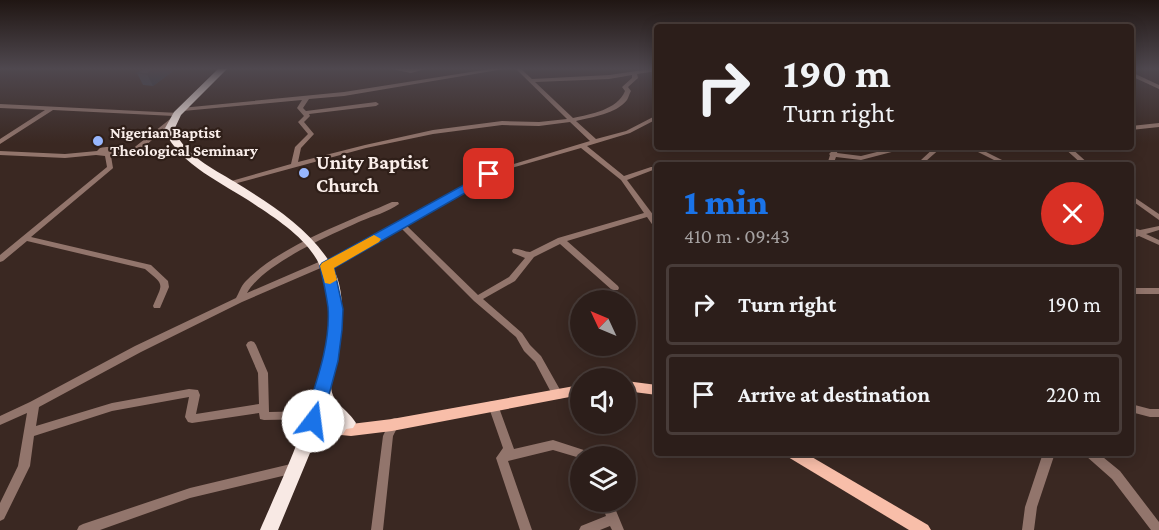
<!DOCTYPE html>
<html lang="en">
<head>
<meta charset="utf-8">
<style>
	:root { --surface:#2c1e1a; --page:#382b27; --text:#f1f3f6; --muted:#a6a2a2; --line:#483c39; --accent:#1a73e8 }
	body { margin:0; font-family:"Crimson Pro",serif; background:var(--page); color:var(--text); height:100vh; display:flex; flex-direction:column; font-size:22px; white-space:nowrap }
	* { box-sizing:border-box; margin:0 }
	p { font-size:20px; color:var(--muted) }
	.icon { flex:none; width:33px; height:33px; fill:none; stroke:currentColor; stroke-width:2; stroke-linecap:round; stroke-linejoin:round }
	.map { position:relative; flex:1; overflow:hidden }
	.drawer { position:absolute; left:654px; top:162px; width:480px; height:294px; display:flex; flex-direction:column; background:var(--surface); border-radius:6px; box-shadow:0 3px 15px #0003,0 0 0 2px var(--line) }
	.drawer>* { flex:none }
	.hud { position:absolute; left:654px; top:24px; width:480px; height:126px; border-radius:6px; box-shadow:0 3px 15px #0003,0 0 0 2px var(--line); background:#2c1e1a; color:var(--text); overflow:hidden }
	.needle { width:39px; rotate:314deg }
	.buttons { position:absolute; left:570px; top:290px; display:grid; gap:12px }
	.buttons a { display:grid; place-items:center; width:66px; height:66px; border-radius:50%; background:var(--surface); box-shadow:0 3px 15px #0003,0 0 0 2px var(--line); font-size:30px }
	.pin { position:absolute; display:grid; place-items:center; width:51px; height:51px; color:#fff; margin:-26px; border-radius:12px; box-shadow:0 3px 9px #0006 }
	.me { position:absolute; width:66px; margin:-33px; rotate:15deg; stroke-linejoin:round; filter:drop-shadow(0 0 4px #0008) }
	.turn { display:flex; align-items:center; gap:21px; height:126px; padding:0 30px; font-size:27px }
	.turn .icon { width:78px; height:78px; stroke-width:2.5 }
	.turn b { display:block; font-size:42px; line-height:51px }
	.round { display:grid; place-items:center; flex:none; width:63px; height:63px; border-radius:32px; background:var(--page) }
	.headline { display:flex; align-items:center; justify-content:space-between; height:102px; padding:0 30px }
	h1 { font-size:36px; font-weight:800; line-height:45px; color:var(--accent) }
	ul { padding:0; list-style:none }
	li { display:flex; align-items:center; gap:18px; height:81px; margin:0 12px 9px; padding:0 18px; border:3px solid var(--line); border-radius:6px }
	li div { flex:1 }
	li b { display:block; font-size:22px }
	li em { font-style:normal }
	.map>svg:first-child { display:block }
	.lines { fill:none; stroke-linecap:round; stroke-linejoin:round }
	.minor { fill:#92756c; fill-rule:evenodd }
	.major { fill:#f8bea9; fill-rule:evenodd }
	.highway { fill:#f8e9e4; fill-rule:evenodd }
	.wall { fill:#3a404e }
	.shaded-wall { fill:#2f3440 }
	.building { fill:#434b5b; stroke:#2f3440; stroke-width:1.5 }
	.route { fill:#1a73e8; stroke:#114b97; stroke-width:1.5 }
	.slow { fill:#f59e0b }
	.poi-dot { fill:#97b6fd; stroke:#2f1f19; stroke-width:2 }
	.labels { text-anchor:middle; stroke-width:4.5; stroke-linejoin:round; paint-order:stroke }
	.far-poi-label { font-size:16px; font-weight:bold; fill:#faeeea; stroke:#2f1f19; text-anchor:start }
	.poi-label { font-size:20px; font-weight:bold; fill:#faeeea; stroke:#2f1f19; text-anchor:start }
</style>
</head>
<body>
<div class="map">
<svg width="1159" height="530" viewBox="0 0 1159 530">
	<rect width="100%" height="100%" fill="#3a2822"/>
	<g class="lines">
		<g class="minor">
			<polygon points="386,68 429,68 411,73"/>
			<path d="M 496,68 L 510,68 L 344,96 L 309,99 L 303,108 L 306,111 L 376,102 L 379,104 L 376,106 L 309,114 L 310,116 L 304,122 L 314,134 L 301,148 L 298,162 L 365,145 L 433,130 L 502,121 L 539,122 L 567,119 L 515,68 L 520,68 L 532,79 L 609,75 L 657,68 L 657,71 L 637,74 L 638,78 L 628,87 L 631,91 C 630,92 628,99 627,100 C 616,114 592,117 576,121 L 596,139 L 626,131 L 657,115 L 657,119 L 630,133 L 587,146 L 624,176 L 651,167 L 657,167 L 657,172 L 653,170 L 627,180 L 657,220 L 657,227 L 654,227 L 647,217 L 567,241 L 618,286 L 619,288 L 618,290 L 612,290 L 560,244 L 534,257 L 515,281 L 483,299 L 522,333 L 530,345 L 541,356 L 563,395 L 562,398 L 558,399 L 554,398 L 535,362 L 524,351 L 516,337 L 474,301 L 401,228 L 330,268 L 327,269 L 323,267 L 242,302 L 141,352 L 39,407 L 36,426 L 112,403 L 189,389 L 198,390 L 200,395 L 196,414 L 259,404 L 258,373 L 246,345 L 248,342 L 251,341 L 254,342 L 256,345 L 268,373 L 269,412 L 315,411 L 319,412 L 320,415 L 319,418 L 315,419 L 264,420 L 260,419 L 259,413 L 192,423 L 188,422 L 185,417 L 189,397 L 112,411 L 34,436 L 30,466 L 4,519 L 0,521 L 0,503 L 18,466 L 27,413 L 0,425 L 0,416 L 30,402 L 135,346 L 236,298 C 239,293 241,286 245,282 C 279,246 347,222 392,202 L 398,202 L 399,204 C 388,212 373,216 361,221 C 330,235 263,264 247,293 L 321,261 L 324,260 L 328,262 L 497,169 L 590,141 L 570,122 L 539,126 L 502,125 L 433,134 L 366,148 L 230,185 L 226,183 L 228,182 L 291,164 L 295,147 L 308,134 L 298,122 L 304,116 L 297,108 L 302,100 L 183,111 L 180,109 L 181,108 L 344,92 ZM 632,75 L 632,78 L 622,87 L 625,91 C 617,110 591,114 573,118 L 535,82 L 609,79 ZM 581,148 L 621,180 L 644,213 L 558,238 L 530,252 C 524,252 519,248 513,249 L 512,251 L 513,253 L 525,258 L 509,277 L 478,295 L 406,225 L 501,171 Z"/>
			<polygon points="1131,72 1159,85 1159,89 1131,76"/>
			<path d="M 0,104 L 179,113 L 180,114 L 178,116 L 179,117 L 178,118 L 139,151 L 186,152 L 189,154 L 188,155 L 115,154 L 111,156 L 113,168 L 112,169 L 31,237 L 151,265 L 168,281 L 169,287 L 160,308 L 154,308 L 153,306 C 163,282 165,286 145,269 L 27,241 L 3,261 L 0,262 L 0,255 L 107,167 L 105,156 L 96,155 L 65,158 L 0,155 L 0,151 L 65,154 L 97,151 L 100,148 C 114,145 117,150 131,150 L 174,116 L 53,110 L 0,144 L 0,139 L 45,110 L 0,108 Z"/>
			<polygon points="1159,123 1159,127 1131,130 1131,126"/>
			<polygon points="833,147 839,147 837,153 861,156 897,147 908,147 907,148 861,160 836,157 833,165 827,165 830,155 829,154 831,152"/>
			<polygon points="935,147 942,147 926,161 927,165 921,165 921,160"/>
			<polygon points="968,147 976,147 1012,165 1004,165"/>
			<polygon points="1063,147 1070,147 1090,165 1083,165"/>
			<polygon points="1131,195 1159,214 1159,220 1131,200"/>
			<polygon points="1159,226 1159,230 1146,234 1159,240 1159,245 1139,236 1131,239 1131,234 1133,233 1131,232 1131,227 1140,230"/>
			<rect x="1131" y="288" width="28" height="6"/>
			<polygon points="493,401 497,402 498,405 514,449 553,440 593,453 595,456 580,456 580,458 553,450 508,461 532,530 520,530 496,458 503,448 488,405 489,402"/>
			<polygon points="1131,404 1150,409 1159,409 1159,417 1150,417 1131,412"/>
			<polygon points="395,418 399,419 400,422 393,436 383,530 371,530 383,436 391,419"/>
			<polygon points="1043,453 1055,453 1037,507 1034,530 1022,530 1025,507"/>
			<polygon points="1084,453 1098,453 1120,471 1159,522 1159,530 1151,530 1112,479 1086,456"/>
			<polygon points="295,463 299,464 301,468 299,472 295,473 190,498 100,530 77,530 79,526 83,524 190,488"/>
			<polygon points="600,501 612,501 624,530 612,530 610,526 600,530 579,530 581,526 606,516"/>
		</g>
		<g class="major">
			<polygon points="626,381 657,385 657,395 626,391"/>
			<polygon points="580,385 580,395 392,431 351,436 311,432 306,430 304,426 306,422 311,420 351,424 392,419"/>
			<polygon points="786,453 805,453 928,525 931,530 909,530 788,457"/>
		</g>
		<path class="highway" d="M 219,68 L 228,68 L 181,115 L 174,130 C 186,156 212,168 235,182 C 270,204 306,226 329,261 C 348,288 342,329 337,359 C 335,368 330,378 331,386 C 331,403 349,410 356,423 L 353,428 L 346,429 L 343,434 L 310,453 L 278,530 L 260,530 C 288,465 352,336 320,266 C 308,239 278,220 254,204 C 223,183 181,166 164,130 L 174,112 ZM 325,409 L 338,423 L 317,433 Z"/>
	</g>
	<polygon class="wall" points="173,71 153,86 143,85 137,73"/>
	<polygon class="shaded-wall" points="155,68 172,68 173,71 153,86 147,74"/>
	<polygon class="building" points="145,68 155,68 147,74 137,73"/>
	<linearGradient id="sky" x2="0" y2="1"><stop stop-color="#201613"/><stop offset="0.48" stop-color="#4f484f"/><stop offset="1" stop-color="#4f484f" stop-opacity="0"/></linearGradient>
	<rect width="1159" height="143" fill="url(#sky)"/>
	<path class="route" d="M 489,171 L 493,172 L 493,177 L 334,268 L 343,309 L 342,330 L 338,361 L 322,421 L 319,426 L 313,428 L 307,426 L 304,421 C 315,385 331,345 328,307 C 326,293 323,279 320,266 L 322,263 Z"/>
	<polygon class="slow" points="374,235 381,239 379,242 334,268 337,280 330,284 325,283 320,266 322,263"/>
	<g class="poi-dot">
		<circle cx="98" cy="141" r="6"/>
		<circle cx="304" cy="173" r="6"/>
	</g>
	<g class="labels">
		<g class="far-poi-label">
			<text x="110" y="138">Nigerian Baptist<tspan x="110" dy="18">Theological Seminary</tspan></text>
		</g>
		<g class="poi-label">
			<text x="316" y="169">Unity Baptist<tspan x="316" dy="23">Church</tspan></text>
		</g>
	</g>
</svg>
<div class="buttons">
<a><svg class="needle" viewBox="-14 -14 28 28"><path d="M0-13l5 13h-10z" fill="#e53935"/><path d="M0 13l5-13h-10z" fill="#a6a2a2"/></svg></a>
<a><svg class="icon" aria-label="sound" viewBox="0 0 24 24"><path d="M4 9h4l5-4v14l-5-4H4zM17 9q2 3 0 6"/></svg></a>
<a><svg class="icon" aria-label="layers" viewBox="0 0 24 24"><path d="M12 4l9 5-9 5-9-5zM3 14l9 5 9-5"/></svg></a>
</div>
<div class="pin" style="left:489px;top:174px;background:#d93025"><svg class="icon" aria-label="arrive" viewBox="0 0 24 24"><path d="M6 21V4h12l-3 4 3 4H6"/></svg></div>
<svg class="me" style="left:313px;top:421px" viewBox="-20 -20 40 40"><circle r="19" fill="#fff"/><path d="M0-13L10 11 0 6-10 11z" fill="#1a73e8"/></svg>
<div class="hud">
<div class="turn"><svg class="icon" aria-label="right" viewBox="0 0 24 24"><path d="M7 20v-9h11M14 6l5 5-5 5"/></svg><div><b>190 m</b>Turn right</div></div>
</div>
<section class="drawer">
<div class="headline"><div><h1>1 min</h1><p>410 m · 09:43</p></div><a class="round" style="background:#d93025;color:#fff"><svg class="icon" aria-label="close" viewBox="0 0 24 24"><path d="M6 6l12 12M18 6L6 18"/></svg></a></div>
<ul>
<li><svg class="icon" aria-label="right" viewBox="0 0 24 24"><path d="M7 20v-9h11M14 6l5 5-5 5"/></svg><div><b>Turn right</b></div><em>190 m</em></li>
<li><svg class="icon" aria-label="arrive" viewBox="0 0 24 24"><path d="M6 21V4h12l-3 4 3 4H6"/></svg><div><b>Arrive at destination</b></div><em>220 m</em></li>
</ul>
</section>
</div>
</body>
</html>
